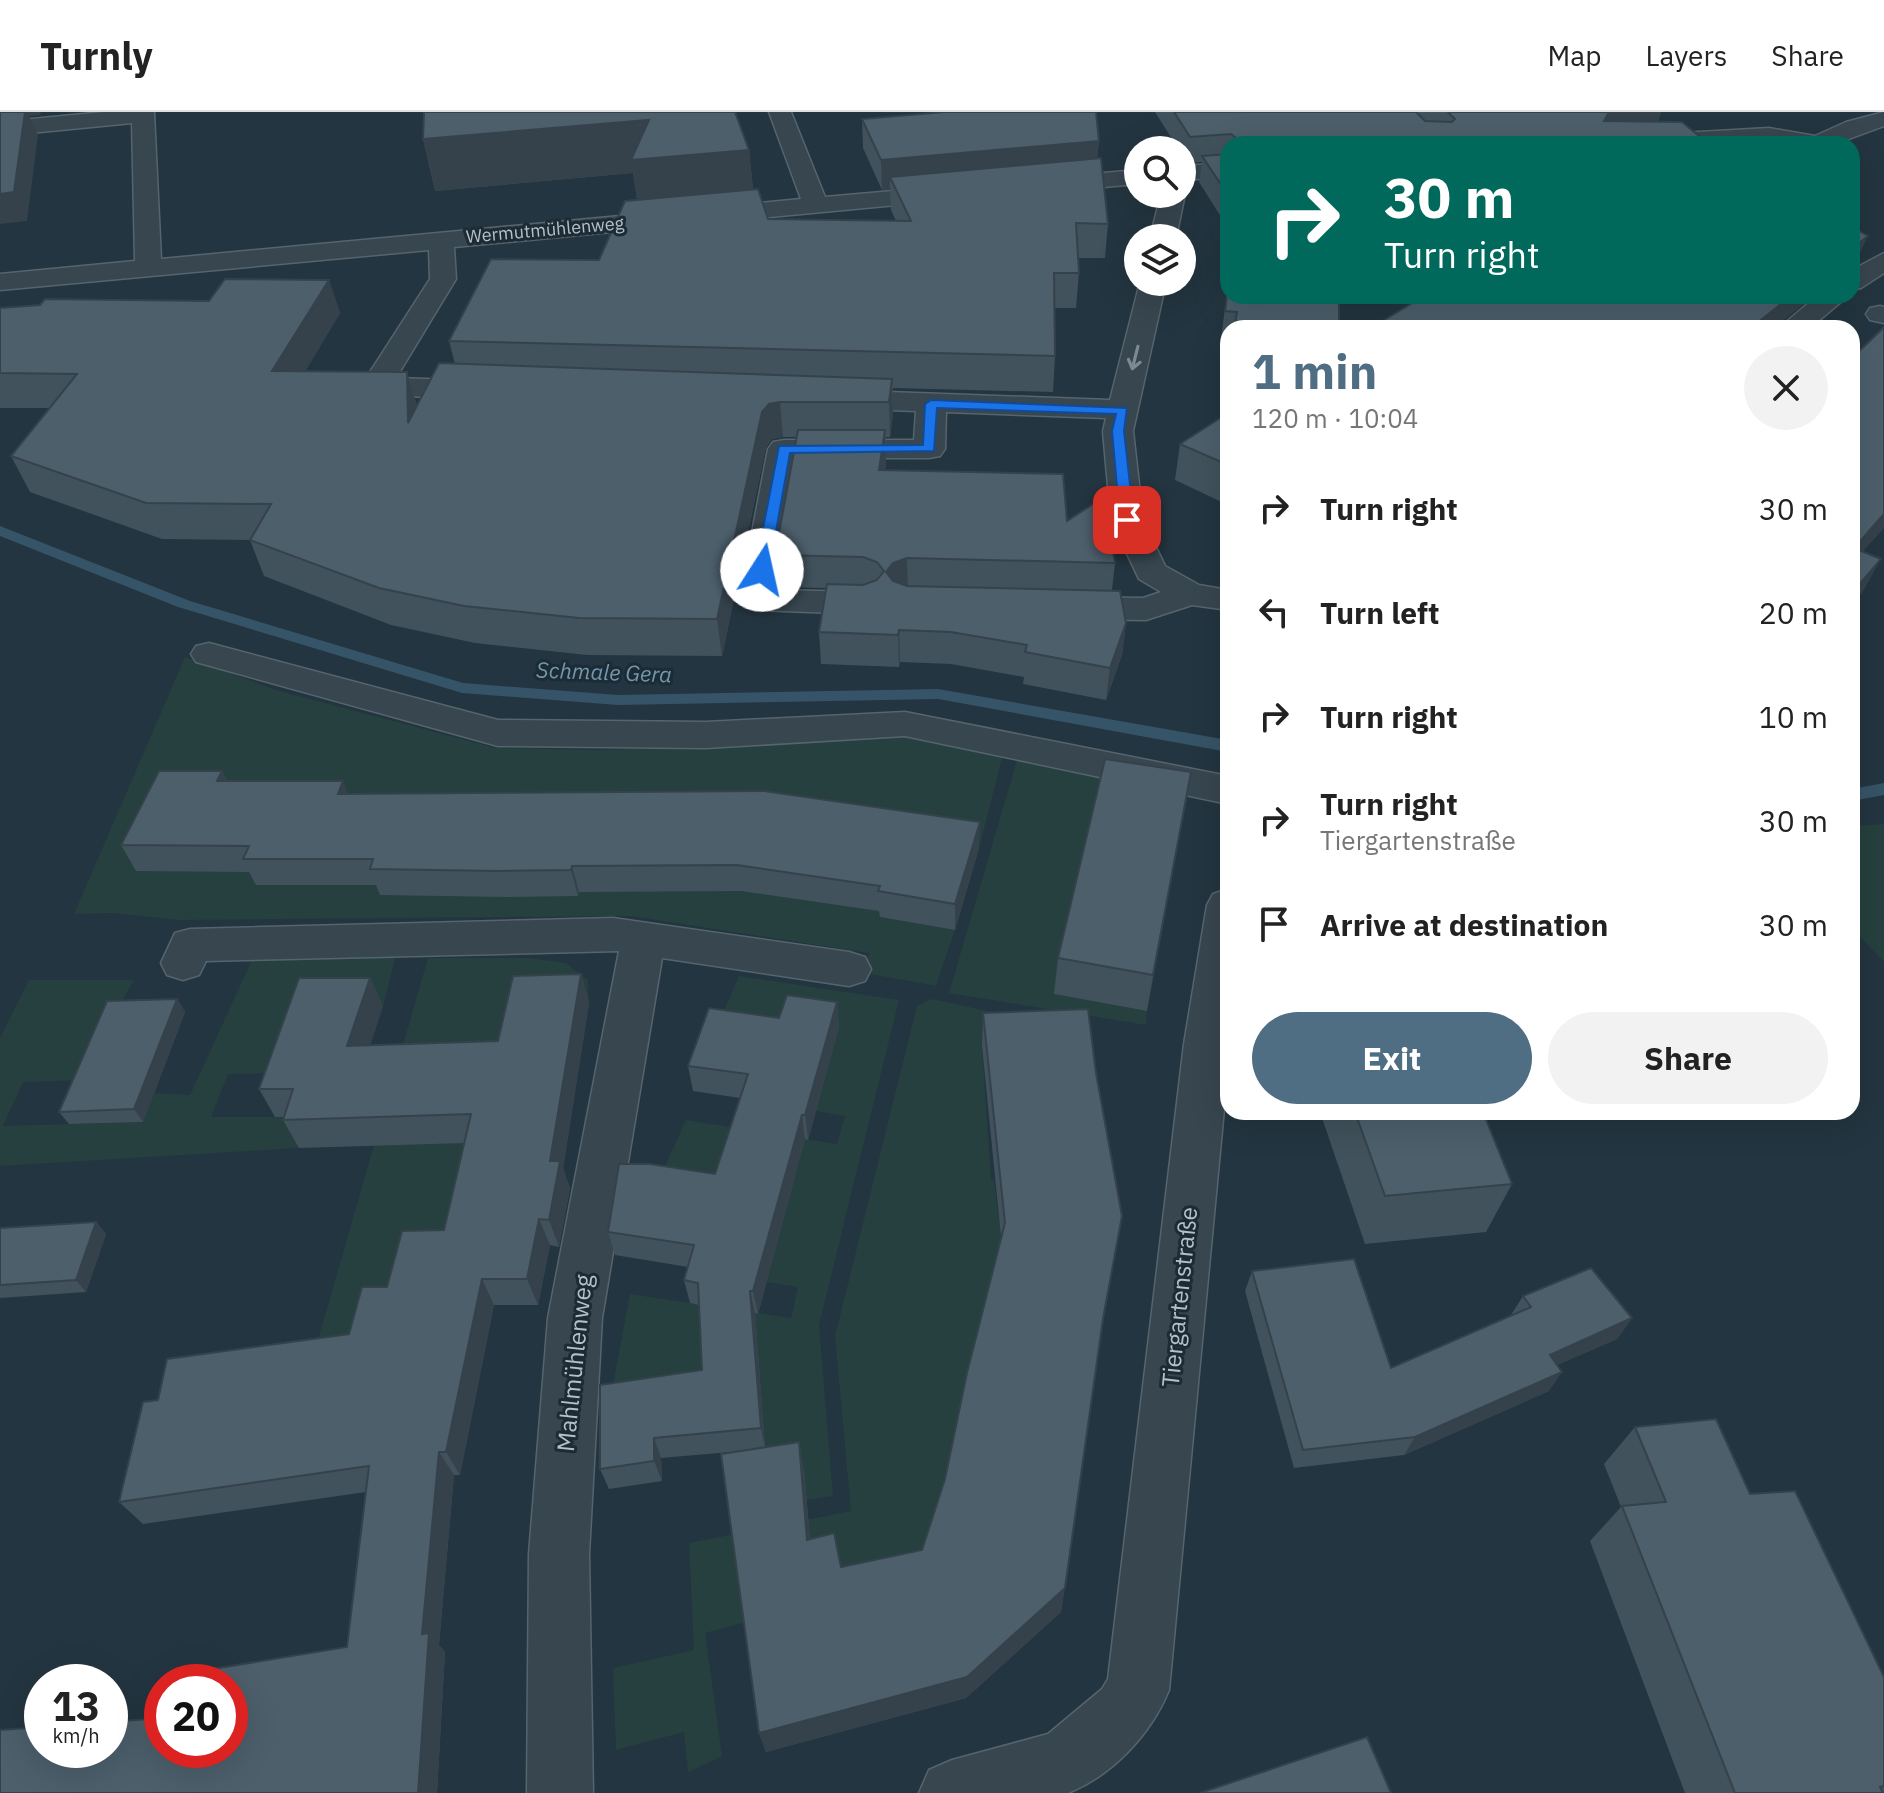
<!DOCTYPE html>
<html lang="en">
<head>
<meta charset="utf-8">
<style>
	:root { --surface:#fff; --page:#f2f2f2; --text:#222; --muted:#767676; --line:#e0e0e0; --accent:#4f6e84 }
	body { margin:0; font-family:"IBM Plex Sans",sans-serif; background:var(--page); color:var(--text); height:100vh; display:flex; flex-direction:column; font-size:30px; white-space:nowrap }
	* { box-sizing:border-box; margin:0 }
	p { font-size:26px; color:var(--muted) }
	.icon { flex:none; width:44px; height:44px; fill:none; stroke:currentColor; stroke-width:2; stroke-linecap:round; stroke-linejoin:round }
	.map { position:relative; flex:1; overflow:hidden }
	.side { position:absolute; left:1220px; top:208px; width:640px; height:800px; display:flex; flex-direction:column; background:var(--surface); border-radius:24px; box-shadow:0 8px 32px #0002 }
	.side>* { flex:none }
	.guide { position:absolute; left:1220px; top:24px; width:640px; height:168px; border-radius:24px; box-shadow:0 8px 32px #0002; background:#00695c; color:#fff; overflow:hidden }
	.fabs { position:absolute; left:1124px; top:24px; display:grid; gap:16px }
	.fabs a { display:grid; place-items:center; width:72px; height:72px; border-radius:50%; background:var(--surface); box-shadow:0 8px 32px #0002; font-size:40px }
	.speed { position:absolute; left:24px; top:1552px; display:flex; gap:16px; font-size:40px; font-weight:700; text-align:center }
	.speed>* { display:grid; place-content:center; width:104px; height:104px; border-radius:50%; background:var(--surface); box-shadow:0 8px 32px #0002; line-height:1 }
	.speed small { font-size:20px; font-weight:400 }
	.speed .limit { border:12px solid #d22; background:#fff; color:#111 }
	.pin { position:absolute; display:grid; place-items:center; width:68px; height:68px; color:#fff; margin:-34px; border-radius:16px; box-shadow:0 4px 12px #0006 }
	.me { position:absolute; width:88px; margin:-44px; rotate:10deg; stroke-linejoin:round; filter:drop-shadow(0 0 6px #0008) }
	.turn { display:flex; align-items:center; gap:28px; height:168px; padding:0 32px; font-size:36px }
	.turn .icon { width:104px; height:104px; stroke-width:2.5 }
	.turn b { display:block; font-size:56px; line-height:68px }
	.round { display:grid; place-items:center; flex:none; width:84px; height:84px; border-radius:42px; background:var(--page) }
	.overview { display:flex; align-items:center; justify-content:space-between; height:136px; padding:0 32px }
	h1 { font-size:48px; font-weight:700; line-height:60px; color:var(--accent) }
	.button { display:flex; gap:16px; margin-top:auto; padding:16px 32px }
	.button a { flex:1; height:92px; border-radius:48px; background:var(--accent); color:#fff; font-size:32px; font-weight:700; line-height:92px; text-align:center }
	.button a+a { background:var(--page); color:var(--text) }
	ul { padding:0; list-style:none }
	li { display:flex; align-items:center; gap:24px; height:104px; padding:0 32px }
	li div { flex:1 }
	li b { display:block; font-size:30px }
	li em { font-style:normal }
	header { display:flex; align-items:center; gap:48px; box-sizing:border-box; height:112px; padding:0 40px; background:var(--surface); border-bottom:2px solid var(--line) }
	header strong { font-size:38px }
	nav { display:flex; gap:44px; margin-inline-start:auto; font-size:28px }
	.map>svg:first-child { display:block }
	.green { fill:#25403e }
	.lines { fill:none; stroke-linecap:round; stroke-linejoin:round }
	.stream { fill:#365467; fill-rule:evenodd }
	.minor-casing { stroke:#56646d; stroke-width:3 }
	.minor { fill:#38464f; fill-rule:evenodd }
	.wall { fill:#41525c }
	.shaded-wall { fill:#35424b }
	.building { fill:#4c5f6b; stroke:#35424b; stroke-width:2 }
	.oneway { stroke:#7c8a93 }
	.route { fill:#1a73e8; stroke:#114b97; stroke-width:2 }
	.labels { text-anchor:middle; stroke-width:6; stroke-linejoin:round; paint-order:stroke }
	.far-street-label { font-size:18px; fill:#b4c1ca; stroke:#1d2b34 }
	.water-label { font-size:22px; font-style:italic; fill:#7298ae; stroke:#1d2b34 }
	.near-street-label { font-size:24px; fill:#b4c1ca; stroke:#1d2b34 }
</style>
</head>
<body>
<header>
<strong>Turnly</strong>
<nav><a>Map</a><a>Layers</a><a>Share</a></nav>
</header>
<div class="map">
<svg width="1884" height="1681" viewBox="0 0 1884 1681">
	<rect width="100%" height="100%" fill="#233540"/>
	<g class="green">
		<polygon points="185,545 276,578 495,636 602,638 724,634 896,621 936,625 1002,646 979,736 906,725 880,805 955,818 936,874 865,861 869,841 631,804 179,808 113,801 74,802"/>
		<polygon points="1017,648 1136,672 1055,882 1147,899 1146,913 949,881"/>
		<polygon points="1884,712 1884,850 1852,816 1852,714"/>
		<polygon points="396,843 383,894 313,895 290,961 228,962 211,1005 309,1005 299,1036 0,1054 0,926 29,868 134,868 115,902 88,968 23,970 3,1014 143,1010 154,981 190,983 252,848"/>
		<polygon points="428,846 529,846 566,851 588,868 589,891 523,893 514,935 428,1031 565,1029 370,1230 315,1238"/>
		<polygon points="739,864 899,888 819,1213 833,1384 806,1388 767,1363 708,1280 609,1294 630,1182 791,1206 798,1175 766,1170 655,1076 686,1008 837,1032 845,1004 816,999 714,921"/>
		<polygon points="932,887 1085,920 982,935 991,1068 994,1068 1003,1142 923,1462 705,1521 722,1644 688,1660 684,1620 616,1638 613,1556 694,1538 689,1431 851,1399 835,1224 917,894"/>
	</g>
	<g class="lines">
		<g class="stream">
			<polygon points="0,414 190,489 463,571 618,583 938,577 1228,628 1228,640 938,587 618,593 462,581 178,495 0,424"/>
			<polygon points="1884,671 1884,683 1852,689 1852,677"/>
		</g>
		<defs>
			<g id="minor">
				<polygon points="104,0 154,0 161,147 801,87 769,0 791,0 825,85 949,74 958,76 961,81 958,86 949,88 454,135 456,167 396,266 485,269 495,272 500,278 495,284 485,287 376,283 366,280 361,274 430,167 429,138 0,178 0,162 135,149 132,11 0,24 0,10"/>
				<polygon points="1884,0 1884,14 1835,32 1598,32 1602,27 1610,25 1769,16 1815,24 1846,10"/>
				<polygon points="1228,51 1228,65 1182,68 1182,54"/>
				<polygon points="1138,58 1138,72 1046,80 1037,78 1034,73 1037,68 1046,66"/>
				<polygon points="1182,77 1185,82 1176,126 1150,126 1161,82 1182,82"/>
				<polygon points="1884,141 1884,161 1861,176 1852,178 1852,158"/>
				<polygon points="1140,170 1166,170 1133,319 1143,408 1165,454 1199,473 1228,478 1228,498 1192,493 1146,508 1063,507 1051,503 1045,496 1051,489 1063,485 1143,486 1161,480 1139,467 1111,408 1103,319 1106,306 946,300 945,337 940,344 929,346 798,346 775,478 864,480 876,484 882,491 876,498 864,502 756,498 744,495 739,488 768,337 773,330 784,328 914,328 916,299 834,296 823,293 819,287 823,281 834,278 1110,288"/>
				<polygon points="1817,184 1848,184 1810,216 1779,216"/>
				<polygon points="1880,194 1884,195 1884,211 1870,208 1866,202 1870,196"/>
				<polygon points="209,531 498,608 706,610 905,600 1228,664 1228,692 905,624 706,636 498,634 196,550 191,542 196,534"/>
				<path d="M 1228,777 L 1228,955 L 1169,1578 C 1151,1622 1113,1663 1068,1681 L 919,1681 L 929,1658 L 952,1648 L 1048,1622 L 1102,1577 L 1108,1567 L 1184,932 L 1207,793 L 1213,782 Z"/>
				<polygon points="613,806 849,840 865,845 871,857 865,869 849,874 662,846 602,1206 589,1442 593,1681 527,1681 529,1442 548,1206 619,839 206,849 199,863 183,868 167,863 161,851 175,821 190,817"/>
			</g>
		</defs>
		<use href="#minor" class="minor-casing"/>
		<use href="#minor" class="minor"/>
	</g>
	<g class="wall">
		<polygon points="1155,0 1416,0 1426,9 1417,0 1661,0 1658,9 1709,32 1228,32 1228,116 1199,70 1202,50 1187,51 1182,43 1182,38 1179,38"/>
		<polygon points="862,7 1099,29 1097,46 1108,112 1105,146 1078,146 1079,161 1076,196 1054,196 1055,244 1053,280 893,276 893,302 890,325 886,325 886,349 885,358 1067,409 1115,451 1112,478 1126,511 1122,543 1106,588 1023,572 1024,565 951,552 900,550 899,555 821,552 819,520 826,476 779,475 775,443 797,325 783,325 772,327 766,335 722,544 587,543 475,531 391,513 264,464 250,428 162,427 30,380 11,344 49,296 0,296 0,196 209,189 329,168 340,201 305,259 407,260 417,294 455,252 449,229 599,148 637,87 633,61 435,79 423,27 749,38 753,77 768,107 896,109 891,98 890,77 882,78 863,36"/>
		<polygon points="1228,173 1339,216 1228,216 1228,227 1221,227"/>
		<polygon points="1228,301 1228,393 1175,368 1180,332"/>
		<polygon points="222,659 227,669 348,682 979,736 955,818 880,805 879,799 741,779 579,780 578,784 506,785 380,783 376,773 256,773 249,760 136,759 121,733"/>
		<polygon points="1191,660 1147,899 1054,882 1058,846"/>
		<polygon points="581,862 589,891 563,1056 570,1076 559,1135 550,1133 538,1193 494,1193 460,1363 454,1363 439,1533 445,1540 437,1681 0,1681 162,1638 347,1535 366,1380 143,1412 119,1390 158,1288 349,1222 387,1175 444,1118 464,1031 299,1036 283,1008 284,1005 275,1005 259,977 370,866 383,894 370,933 498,929"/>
		<polygon points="177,887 185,900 143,1010 69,1012 59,1000"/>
		<polygon points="837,890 839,915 808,1028 805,1027 758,1202 755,1201 765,1335 804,1357 810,1427 841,1455 922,1438 945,1367 1001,1125 982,934 983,901 1102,1215 1061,1500 966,1586 766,1640 759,1621 742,1339 661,1346 662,1369 609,1377 600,1357 702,1258 699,1193 690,1191 684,1168 688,1155 615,1143 608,1120 715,1062 740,986 693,979 688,954 779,906"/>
		<polygon points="1320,1000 1483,1000 1512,1072 1486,1120 1365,1132"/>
		<polygon points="96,1110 106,1122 86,1180 0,1186 0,1116"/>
		<polygon points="1252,1159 1391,1256 1511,1203 1523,1184 1632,1206 1617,1227 1557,1253 1549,1279 1404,1343 1294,1356 1245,1179"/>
		<polygon points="1635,1315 1750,1382 1884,1565 1884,1681 1685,1681 1590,1429 1621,1395 1604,1352"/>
	</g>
	<g class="shaded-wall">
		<polygon points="0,0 41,0 40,3 29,4 38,23 27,109 0,112"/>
		<polygon points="1609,0 1661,0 1655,19 1604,9"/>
		<polygon points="649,8 749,38 754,90 639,101 633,61 435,79 423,27"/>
		<polygon points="1099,29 1096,59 890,65 890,77 882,78 881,48"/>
		<polygon points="1868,124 1855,151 1852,153 1852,136"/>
		<polygon points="329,168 340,201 285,294 272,259"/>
		<polygon points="1563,184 1589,184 1552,214 1561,186"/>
		<polygon points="1791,184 1814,184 1774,216 1751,216"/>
		<polygon points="407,260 417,295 408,311"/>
		<polygon points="892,267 893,302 890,325 889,290"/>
		<polygon points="780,290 783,325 772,327 766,335 722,544 717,507 762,300 769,292"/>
		<polygon points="885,318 886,349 880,389 879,358"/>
		<polygon points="1884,402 1884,416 1852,452 1854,436"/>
		<polygon points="907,446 908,478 887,492 886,460 893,451"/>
		<polygon points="1881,447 1862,481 1852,493 1852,481"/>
		<polygon points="1126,511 1122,543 1106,588 1110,556"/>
		<polygon points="899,518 900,550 899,555 898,523"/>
		<polygon points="222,659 235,685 217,669"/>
		<polygon points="1191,660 1184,697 1147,899 1153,863"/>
		<polygon points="343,669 353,695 338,682"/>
		<polygon points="980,710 979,736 955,818 955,792"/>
		<polygon points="572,754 579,780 578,784 571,758"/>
		<polygon points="581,862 589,891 563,1056 570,1076 559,1135 549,1108 550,1049"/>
		<polygon points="370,866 383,894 361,962 347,934"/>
		<polygon points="177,887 185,900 143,1010 134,997"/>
		<polygon points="837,890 839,915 808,1028 805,1003"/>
		<polygon points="802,1003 805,1027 758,1202 753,1179"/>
		<polygon points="539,1107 550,1133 538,1193 527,1167"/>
		<polygon points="96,1110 106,1122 86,1180 76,1168"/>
		<polygon points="482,1167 494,1193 460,1363 446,1340"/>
		<polygon points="750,1179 755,1201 765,1337 761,1316"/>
		<polygon points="1632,1206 1617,1227 1536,1262 1550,1243"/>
		<polygon points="1562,1260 1549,1279 1404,1343 1415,1325"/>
		<polygon points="654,1326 661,1346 662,1369 654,1349"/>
		<polygon points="799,1330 804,1357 812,1452 807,1428"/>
		<polygon points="439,1340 454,1363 439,1533 445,1540 437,1681 418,1681 422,1522"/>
		<polygon points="1065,1476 1061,1500 966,1586 766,1640 759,1621"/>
	</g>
	<g class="building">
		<polygon points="0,0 25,0 14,80 0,82"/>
		<polygon points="424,0 735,0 749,38 631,48 649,8 423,27"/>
		<polygon points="944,0 1096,0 1099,29 881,48 862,7"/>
		<polygon points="1174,0 1416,0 1425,9 1452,10 1455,7 1448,0 1609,0 1604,9 1682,10 1709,32 1234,32 1235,25 1231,22 1190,25"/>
		<polygon points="1228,42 1228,83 1202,44"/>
		<polygon points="1101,46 1108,112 1076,111 1079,161 1054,161 1055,244 449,229 491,147 599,148 625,89 758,77 768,107 911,109 890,65"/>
		<polygon points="1858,72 1852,84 1852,74"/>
		<polygon points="1852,115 1868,124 1852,136"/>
		<polygon points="225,167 329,168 272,259 407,260 408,311 439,251 892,267 889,290 780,290 769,292 762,300 717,507 579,506 464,494 379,476 250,428 271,392 146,391 11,344 77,262 0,261 0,196 40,193 45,187 209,189"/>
		<polygon points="1228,176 1228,184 1339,184 1339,216 1239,216 1240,213 1235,213 1237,200 1225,199"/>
		<polygon points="1424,184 1563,184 1561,186 1561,190 1597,190 1605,184 1791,184 1751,216 1371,216"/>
		<polygon points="1884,215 1884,402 1854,436 1881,447 1852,481 1852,246"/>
		<polygon points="1228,301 1228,353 1180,332"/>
		<polygon points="798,318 885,318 879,358 1063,362 1067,409 1104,385 1115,451 907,446 893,451 886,460 893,469 907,474 1120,479 1126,511 1110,556 1025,540 1027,533 951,520 899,518 898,523 819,520 827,472 863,473 877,468 884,459 877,450 863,445 775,443"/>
		<polygon points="1105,647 1191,660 1153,863 1058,846"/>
		<polygon points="159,659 222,659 217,669 343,669 338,682 764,679 980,710 955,792 878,779 880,774 737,753 572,754 571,758 498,759 370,757 373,747 243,747 249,734 121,733"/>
		<polygon points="581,862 550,1049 560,1049 549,1108 539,1107 527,1167 482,1167 446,1340 439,1340 422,1522 429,1521 418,1681 0,1681 0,1618 42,1615 42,1638 110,1638 110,1610 162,1606 162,1638 230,1638 230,1570 186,1570 188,1561 347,1535 369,1354 119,1390 143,1290 158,1288 167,1247 349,1222 362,1175 387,1175 402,1119 444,1118 471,1002 283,1008 293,977 259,977 299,866 370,866 347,934 498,929 513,864"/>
		<polygon points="787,883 837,890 805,1003 802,1003 753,1179 750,1179 761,1316 654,1326 654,1349 600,1357 600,1273 702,1258 698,1171 684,1168 694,1133 608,1120 619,1052 650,1052 715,1062 748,962 688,954 709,896 779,906"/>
		<polygon points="177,887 134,997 59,1000 107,889"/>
		<polygon points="1088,897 1096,961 1122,1104 1103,1207 1065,1476 967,1565 759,1621 721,1342 799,1330 807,1428 834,1421 841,1455 922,1438 945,1367 967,1261 1005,1111 983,901"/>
		<polygon points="1355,1000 1483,1000 1512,1072 1385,1084"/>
		<polygon points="96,1110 76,1168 0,1173 0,1116"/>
		<polygon points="1354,1147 1391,1256 1531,1195 1523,1184 1591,1156 1632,1206 1550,1243 1562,1260 1415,1325 1303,1338 1252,1159"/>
		<polygon points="1716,1307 1750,1382 1795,1379 1884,1565 1884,1674 1880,1675 1883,1681 1735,1681 1622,1394 1666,1390 1635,1315"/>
		<polygon points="1367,1625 1391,1681 1200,1681"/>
	</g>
	<defs><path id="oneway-shaft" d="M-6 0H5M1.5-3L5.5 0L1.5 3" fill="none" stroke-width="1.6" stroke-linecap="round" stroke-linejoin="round" transform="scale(2)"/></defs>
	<use class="oneway" href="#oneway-shaft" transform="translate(1135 246) rotate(104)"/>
	<polygon class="route" points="931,288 1127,296 1124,319 1134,408 1127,412 1120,408 1112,319 1116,302 937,296 934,339 790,341 769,458 767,461 757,461 755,458 779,334 923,333 925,292"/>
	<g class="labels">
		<g class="far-street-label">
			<text transform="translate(545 118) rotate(-5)" y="6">Wermutmühlenweg</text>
		</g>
		<g class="water-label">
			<text transform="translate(604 560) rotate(2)" y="8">Schmale Gera</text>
		</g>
		<g class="near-street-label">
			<text transform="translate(1180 1185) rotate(-84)" y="8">Tiergartenstraße</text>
			<text transform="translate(575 1251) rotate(-84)" y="8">Mahlmühlenweg</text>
		</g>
	</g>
</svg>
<div class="fabs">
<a><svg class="icon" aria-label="search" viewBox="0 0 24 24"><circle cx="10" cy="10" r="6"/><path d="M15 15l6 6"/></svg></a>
<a><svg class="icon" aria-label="layers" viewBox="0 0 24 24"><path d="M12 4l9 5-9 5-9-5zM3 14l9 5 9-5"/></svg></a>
</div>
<div class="speed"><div>13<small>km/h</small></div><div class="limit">20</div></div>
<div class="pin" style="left:1127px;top:408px;background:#d93025"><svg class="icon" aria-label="arrive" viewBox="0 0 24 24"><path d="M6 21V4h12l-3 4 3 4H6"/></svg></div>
<svg class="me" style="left:762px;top:458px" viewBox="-20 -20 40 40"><circle r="19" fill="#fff"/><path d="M0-13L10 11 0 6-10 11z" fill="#1a73e8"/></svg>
<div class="guide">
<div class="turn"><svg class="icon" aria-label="right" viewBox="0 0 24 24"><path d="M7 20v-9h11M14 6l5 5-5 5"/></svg><div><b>30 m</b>Turn right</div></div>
</div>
<section class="side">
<div class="overview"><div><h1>1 min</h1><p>120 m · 10:04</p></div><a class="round"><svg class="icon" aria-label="close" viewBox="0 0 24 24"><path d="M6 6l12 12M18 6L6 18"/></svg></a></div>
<ul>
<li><svg class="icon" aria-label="right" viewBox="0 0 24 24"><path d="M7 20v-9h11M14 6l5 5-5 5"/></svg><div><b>Turn right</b></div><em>30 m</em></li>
<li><svg class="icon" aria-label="left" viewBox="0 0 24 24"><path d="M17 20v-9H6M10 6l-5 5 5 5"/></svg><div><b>Turn left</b></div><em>20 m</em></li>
<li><svg class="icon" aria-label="right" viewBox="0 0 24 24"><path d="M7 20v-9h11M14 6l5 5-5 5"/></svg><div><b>Turn right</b></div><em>10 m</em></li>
<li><svg class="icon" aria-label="right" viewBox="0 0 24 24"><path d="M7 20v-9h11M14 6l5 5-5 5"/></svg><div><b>Turn right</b><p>Tiergartenstraße</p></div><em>30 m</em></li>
<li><svg class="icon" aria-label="arrive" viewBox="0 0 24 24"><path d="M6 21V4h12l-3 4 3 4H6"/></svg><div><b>Arrive at destination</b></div><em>30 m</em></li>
</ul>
<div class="button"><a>Exit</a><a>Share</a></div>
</section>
</div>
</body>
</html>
